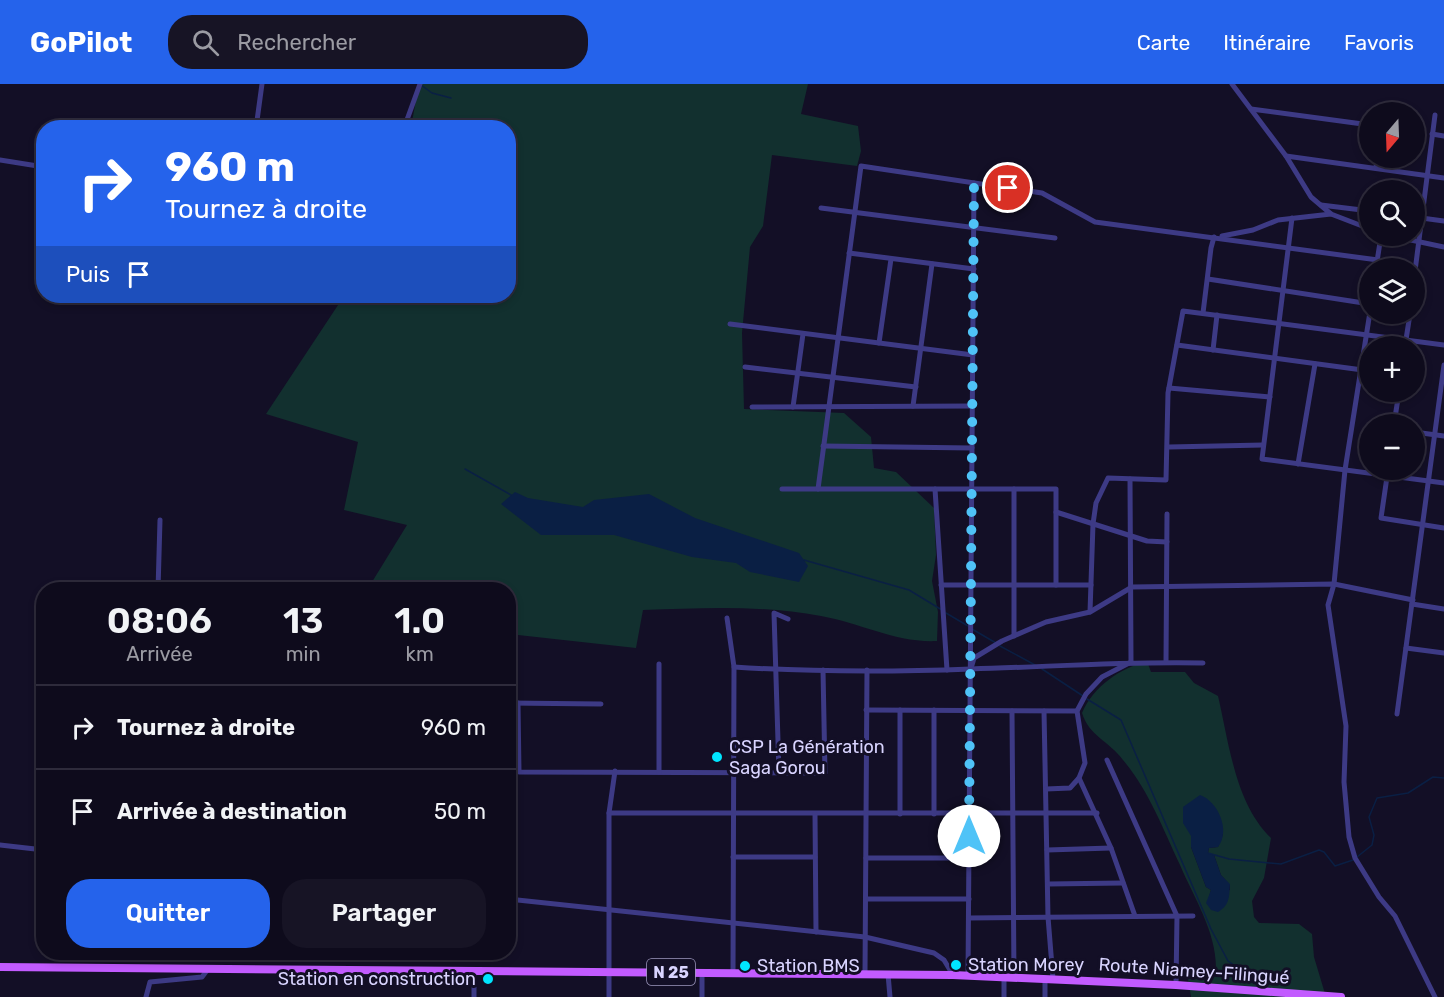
<!DOCTYPE html>
<html lang="fr">
<head>
<meta charset="utf-8">
<style>
	:root { --surface:#0e0b1c; --page:#171425; --text:#f1f3f6; --muted:#9b9ba3; --line:#2e2b3b; --accent:#2563eb }
	body { margin:0; font-family:Rubik,sans-serif; background:var(--page); color:var(--text); height:100vh; display:flex; flex-direction:column; font-size:22px; white-space:nowrap }
	* { box-sizing:border-box; margin:0 }
	p { font-size:20px; color:var(--muted) }
	.icon { flex:none; width:33px; height:33px; fill:none; stroke:currentColor; stroke-width:2; stroke-linecap:round; stroke-linejoin:round }
	.map { position:relative; flex:1; overflow:hidden }
	.panel { position:absolute; left:36px; top:498px; width:480px; height:378px; display:flex; flex-direction:column; background:var(--surface); border-radius:24px; box-shadow:0 3px 9px #0003,0 0 0 2px var(--line) }
	.panel>* { flex:none }
	.top-card { position:absolute; left:36px; top:36px; width:480px; height:183px; border-radius:24px; box-shadow:0 3px 9px #0003,0 0 0 2px var(--line); background:#2563eb; color:#fff; overflow:hidden }
	.needle { width:39px; rotate:199deg }
	.buttons { position:absolute; left:1359px; top:18px; display:grid; gap:12px }
	.buttons a { display:grid; place-items:center; width:66px; height:66px; border-radius:50%; background:var(--surface); box-shadow:0 3px 9px #0003,0 0 0 2px var(--line); font-size:30px }
	.pin { position:absolute; display:grid; place-items:center; width:51px; height:51px; color:#fff; margin:-26px; border:3px solid #fff; border-radius:50%; box-shadow:0 2px 6px #0007 }
	.me { position:absolute; width:66px; margin:-33px; rotate:0deg; stroke-linejoin:round; filter:drop-shadow(0 0 4px #0008) }
	.turn { display:flex; align-items:center; gap:21px; height:126px; padding:0 30px; font-size:27px }
	.turn .icon { width:78px; height:78px; stroke-width:2.5 }
	.turn b { display:block; font-size:42px; line-height:51px }
	.then { display:flex; align-items:center; height:57px; padding:0 30px; background:#0003; gap:12px; font-size:22px }
	.eta { display:flex; justify-content:space-evenly; align-items:center; height:102px; text-align:center }
	.eta b { font-size:36px; font-weight:600; line-height:42px }
	.primary-button { display:flex; gap:12px; margin-top:auto; padding:12px 30px }
	.primary-button a { flex:1; height:69px; border-radius:24px; background:var(--accent); color:#fff; font-size:24px; font-weight:600; line-height:69px; text-align:center }
	.primary-button a+a { background:var(--page); color:var(--text) }
	ul { padding:0; list-style:none }
	li { display:flex; align-items:center; gap:18px; height:84px; padding:0 30px; border-top:2px solid var(--line) }
	li div { flex:1 }
	li b { display:block; font-size:22px }
	li em { font-style:normal }
	header { display:flex; align-items:center; gap:36px; box-sizing:border-box; height:84px; padding:0 30px; background:var(--accent); color:#fff }
	header strong { font-size:28px }
	nav { display:flex; gap:33px; margin-inline-start:auto; font-size:21px }
	.search { width:420px; height:54px; background:var(--page); display:flex; align-items:center; gap:15px; box-sizing:border-box; padding:0 21px; border-radius:24px; color:var(--muted); font-size:22px }
	.map>svg:first-child { display:block }
	.green { fill:#12302f; fill-rule:evenodd }
	.water { fill:#0a1f44 }
	.lines { fill:none; stroke-linecap:round; stroke-linejoin:round }
	.stream { stroke:#0a1f44; stroke-width:1.5 }
	.minor { stroke:#3d3a85; stroke-width:5 }
	.primary { stroke:#c25bff; stroke-width:8 }
	.route { stroke:#4fc3f7; stroke-width:10; stroke-dasharray:0 18 }
	.poi-dot { fill:#00e5ff; stroke:#130f26; stroke-width:2 }
	.labels { text-anchor:middle; stroke-width:6; stroke-linejoin:round; paint-order:stroke }
	.shield { fill:#130f26; stroke:#9e99be; stroke-width:1.5 }
	.shield-label { font-size:16px; font-weight:bold; fill:#d9d4ff }
	.poi-label { font-size:18px; fill:#d9d4ff; stroke:#130f26; text-anchor:start }
	.street-label { font-size:18px; fill:#d9d4ff; stroke:#130f26 }
</style>
</head>
<body>
<header>
<strong>GoPilot</strong>
<div class="search"><svg class="icon" aria-label="search" viewBox="0 0 24 24"><circle cx="10" cy="10" r="6"/><path d="M15 15l6 6"/></svg>Rechercher</div>
<nav><a>Carte</a><a>Itinéraire</a><a>Favoris</a></nav>
</header>
<div class="map">
<svg width="1444" height="913" viewBox="0 0 1444 913">
	<rect width="100%" height="100%" fill="#130f26"/>
	<g class="green">
		<path d="M 419,0 L 808,0 L 801,30 L 858,42 L 861,67 L 857,82 L 772,71 L 763,142 L 750,163 L 742,249 L 744,325 L 844,329 L 871,353 L 874,384 L 896,388 L 934,424 L 936,471 L 932,497 L 938,528 L 937,557 C 896,559 861,539 821,532 C 762,521 703,524 643,526 L 636,564 L 509,550 L 508,506 L 411,505 L 372,498 L 407,441 L 344,426 L 358,358 L 266,330 L 344,212 L 508,212 L 508,44 L 411,43 Z"/>
		<path d="M 1147,577 L 1151,588 L 1185,588 L 1194,599 L 1218,612 C 1229,659 1235,719 1271,754 L 1264,794 L 1252,817 L 1254,833 L 1259,839 L 1299,840 L 1312,850 L 1314,873 L 1326,913 L 1191,913 L 1188,895 L 1216,884 C 1216,847 1194,814 1180,781 C 1163,745 1149,707 1123,676 C 1109,657 1089,652 1082,629 C 1094,602 1119,585 1147,577 ZM 1223,750 L 1218,763 L 1209,764 L 1208,769 L 1214,771 L 1221,791 L 1230,801 L 1230,806 L 1209,813 L 1211,806 L 1206,803 L 1191,763 L 1191,752 Z"/>
	</g>
	<g class="water">
		<polygon points="515,408 528,414 583,423 594,416 649,410 695,434 799,469 808,482 799,498 750,488 736,479 692,473 614,451 541,451 501,420"/>
		<path d="M 1200,711 C 1218,717 1231,747 1218,763 L 1209,764 L 1208,769 L 1214,771 L 1221,791 L 1230,800 C 1229,813 1230,821 1218,828 L 1211,826 L 1206,819 L 1211,806 L 1206,803 L 1191,763 L 1191,752 L 1183,739 L 1183,723 Z"/>
	</g>
	<g class="lines">
		<g class="stream">
			<polyline points="421,1 432,9 451,14"/>
			<polyline points="465,385 511,411"/>
			<polyline points="804,476 909,506 942,526"/>
			<polyline points="946,529 968,542"/>
			<polyline points="972,545 996,559"/>
			<polyline points="1000,562 1035,581"/>
			<polyline points="1042,585 1083,612"/>
			<polyline points="1087,615 1121,636 1211,845 1228,877 1258,898"/>
			<polyline points="1208,769 1229,775 1281,780 1319,766 1324,768 1335,782 1353,776"/>
			<polyline points="1357,773 1372,761 1374,751 1369,733 1377,714 1408,709 1433,693 1444,694"/>
		</g>
		<g class="minor">
			<polyline points="1232,0 1286,72 1311,113 1331,130 1370,145"/>
			<polyline points="1251,25 1370,41"/>
			<polyline points="1382,28 1383,23"/>
			<polyline points="256,44 262,0"/>
			<polyline points="404,44 420,0"/>
			<polyline points="1432,50 1444,52"/>
			<polyline points="1286,72 1444,94"/>
			<polyline points="0,76 44,83"/>
			<polyline points="1376,84 1377,74"/>
			<polyline points="1321,121 1370,127"/>
			<polyline points="821,124 1055,154"/>
			<polyline points="1414,133 1444,137"/>
			<polyline points="1292,134 1262,375 1444,399"/>
			<polyline points="1222,152 1253,146 1278,136 1331,130"/>
			<polyline points="1392,152 1444,163"/>
			<polyline points="849,169 974,185"/>
			<polyline points="1376,184 1381,152"/>
			<polyline points="1208,195 1370,220"/>
			<polyline points="1414,195 1435,31"/>
			<polyline points="1370,228 1345,386 1334,500 1328,521 1346,642 1344,698 1349,753 1355,774 1379,813 1395,832 1435,913"/>
			<polyline points="1203,229 1211,164 1214,153"/>
			<polyline points="730,240 973,271"/>
			<polyline points="879,259 891,175"/>
			<polyline points="1177,261 1370,287"/>
			<polyline points="1405,262 1410,230"/>
			<polyline points="1213,266 1217,231"/>
			<polyline points="745,283 916,303"/>
			<polyline points="1169,304 1270,313"/>
			<polyline points="913,322 932,180"/>
			<polyline points="752,323 972,322"/>
			<polyline points="793,323 803,250"/>
			<polyline points="1394,340 1399,308"/>
			<polyline points="1414,348 1444,352"/>
			<polyline points="823,362 972,364"/>
			<polyline points="1169,363 1263,361"/>
			<polyline points="1298,380 1315,280"/>
			<polyline points="1388,386 1381,434 1444,444"/>
			<polyline points="1130,395 1131,578 1102,593 1086,610 1077,627 1085,679 1079,694 1111,764 1135,832"/>
			<polyline points="782,405 1056,405 1056,501"/>
			<polyline points="818,405 861,82 1042,109 1095,138 1378,176"/>
			<polyline points="935,405 947,586"/>
			<polyline points="1014,405 1014,552"/>
			<polyline points="1056,428 1147,457 1167,458"/>
			<polyline points="941,501 1091,501"/>
			<polyline points="158,506 160,436"/>
			<polyline points="1412,520 1444,525"/>
			<polyline points="1090,528 1093,440 1096,419 1108,394 1166,396 1168,309 1183,227 1444,261"/>
			<polyline points="727,534 734,583 733,888"/>
			<polyline points="1406,564 1444,569"/>
			<polyline points="1166,578 1167,430"/>
			<polyline points="972,581 974,574 1002,557 1046,538 1090,528 1132,503 1334,500 1413,516"/>
			<path d="M 734,583 C 812,588 892,588 971,585 C 1048,583 1125,577 1203,579"/>
			<polyline points="508,619 601,620"/>
			<polyline points="518,619 519,688 825,689 823,586"/>
			<polyline points="866,626 1077,627"/>
			<polyline points="900,626 900,730"/>
			<polyline points="1012,627 1014,894"/>
			<polyline points="1044,627 1048,833 1053,895"/>
			<polyline points="1397,630 1444,281"/>
			<polyline points="1107,676 1177,832 1176,901"/>
			<polyline points="659,688 659,580"/>
			<polyline points="779,689 774,529 788,535"/>
			<polyline points="1046,705 1070,704 1079,694"/>
			<polyline points="609,729 1097,729"/>
			<polyline points="815,730 816,848"/>
			<polyline points="934,730 934,626"/>
			<polyline points="0,761 44,766"/>
			<polyline points="1047,766 1111,764"/>
			<polyline points="733,773 815,773"/>
			<polyline points="866,774 969,774"/>
			<polyline points="1048,800 1123,799"/>
			<polyline points="508,815 865,853 934,869 944,876 953,891"/>
			<polyline points="866,815 969,815"/>
			<polyline points="969,834 1193,832"/>
			<polyline points="702,888 702,913"/>
			<polyline points="865,890 867,586"/>
			<polyline points="888,890 890,913"/>
			<polyline points="968,892 974,99"/>
			<polyline points="1045,895 1045,913"/>
			<polyline points="146,913 150,898 202,893 208,885"/>
			<polyline points="474,913 474,887"/>
			<polyline points="609,913 609,729 615,687"/>
			<polyline points="1004,913 1004,893"/>
		</g>
		<polyline class="primary" points="0,883 953,891 1176,901 1341,913"/>
	</g>
	<g class="lines">
		<polyline class="route" points="969,752 974,99 1008,104"/>
	</g>
	<g class="poi-dot">
		<circle cx="717" cy="673" r="6"/>
		<circle cx="956" cy="881" r="6"/>
		<circle cx="745" cy="882" r="6"/>
		<circle cx="488" cy="895" r="6"/>
	</g>
	<g class="labels">
		<rect class="shield" x="647" y="875" width="48" height="26" rx="4.5"/>
		<g class="shield-label">
			<text x="671" y="894">N 25</text>
		</g>
		<g class="poi-label">
			<text x="729" y="669">CSP La Génération<tspan x="729" dy="21">Saga Gorou</tspan></text>
			<text x="968" y="887">Station Morey</text>
			<text x="757" y="888">Station BMS</text>
			<text x="476" y="901" text-anchor="end">Station en construction</text>
		</g>
		<g class="street-label">
			<text transform="translate(1194 887) rotate(4)" y="6">Route Niamey-Filingué</text>
		</g>
	</g>
</svg>
<div class="buttons">
<a><svg class="needle" viewBox="-14 -14 28 28"><path d="M0-13l5 13h-10z" fill="#e53935"/><path d="M0 13l5-13h-10z" fill="#9b9ba3"/></svg></a>
<a><svg class="icon" aria-label="search" viewBox="0 0 24 24"><circle cx="10" cy="10" r="6"/><path d="M15 15l6 6"/></svg></a>
<a><svg class="icon" aria-label="layers" viewBox="0 0 24 24"><path d="M12 4l9 5-9 5-9-5zM3 14l9 5 9-5"/></svg></a>
<a>+</a>
<a>−</a>
</div>
<div class="pin" style="left:1008px;top:104px;background:#d93025"><svg class="icon" aria-label="arrive" viewBox="0 0 24 24"><path d="M6 21V4h12l-3 4 3 4H6"/></svg></div>
<svg class="me" style="left:969px;top:752px" viewBox="-20 -20 40 40"><circle r="19" fill="#fff"/><path d="M0-13L10 11 0 6-10 11z" fill="#4fc3f7"/></svg>
<div class="top-card">
<div class="turn"><svg class="icon" aria-label="right" viewBox="0 0 24 24"><path d="M7 20v-9h11M14 6l5 5-5 5"/></svg><div><b>960 m</b>Tournez à droite</div></div>
<div class="then">Puis<svg class="icon" aria-label="arrive" viewBox="0 0 24 24"><path d="M6 21V4h12l-3 4 3 4H6"/></svg></div>
</div>
<section class="panel">
<div class="eta">
<div><b>08:06</b><p>Arrivée</p></div>
<div><b>13</b><p>min</p></div>
<div><b>1.0</b><p>km</p></div>
</div>
<ul>
<li><svg class="icon" aria-label="right" viewBox="0 0 24 24"><path d="M7 20v-9h11M14 6l5 5-5 5"/></svg><div><b>Tournez à droite</b></div><em>960 m</em></li>
<li><svg class="icon" aria-label="arrive" viewBox="0 0 24 24"><path d="M6 21V4h12l-3 4 3 4H6"/></svg><div><b>Arrivée à destination</b></div><em>50 m</em></li>
</ul>
<div class="primary-button"><a>Quitter</a><a>Partager</a></div>
</section>
</div>
</body>
</html>
